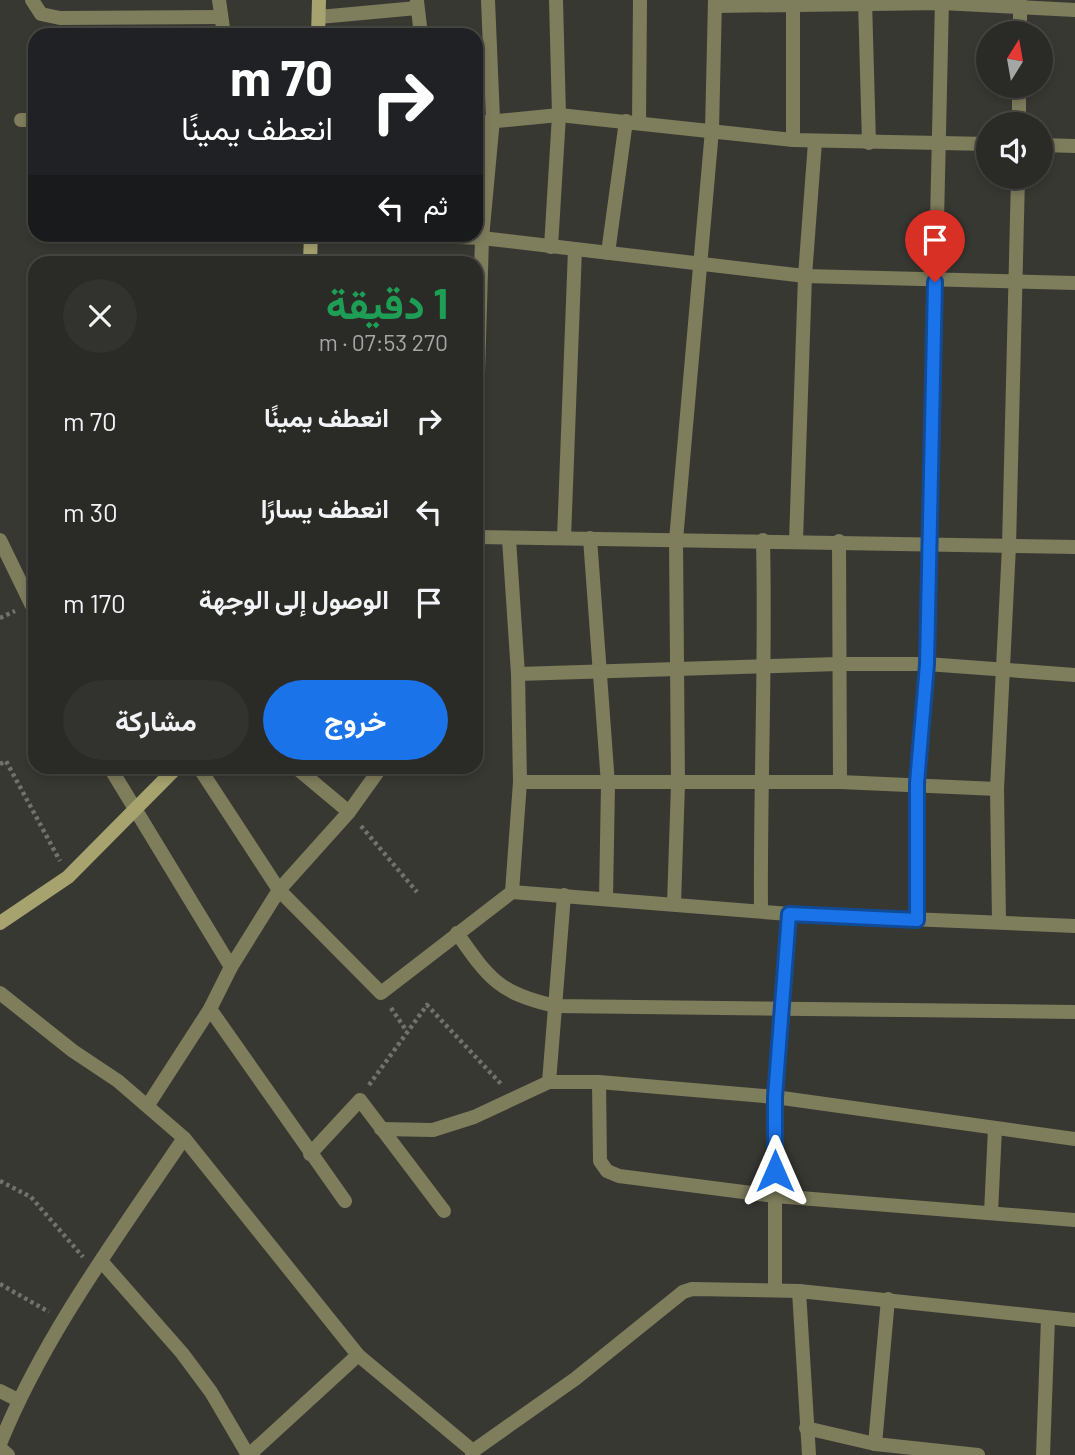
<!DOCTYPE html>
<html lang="ar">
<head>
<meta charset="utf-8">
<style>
	:root { --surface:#2a2a26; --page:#32322e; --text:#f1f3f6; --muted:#a5a7a7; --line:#464643; --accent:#1a73e8 }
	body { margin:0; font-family:Barlow,Vazirmatn,sans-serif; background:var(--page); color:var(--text); direction:rtl; height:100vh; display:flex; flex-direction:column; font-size:26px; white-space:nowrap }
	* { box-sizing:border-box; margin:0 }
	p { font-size:23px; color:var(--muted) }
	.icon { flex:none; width:38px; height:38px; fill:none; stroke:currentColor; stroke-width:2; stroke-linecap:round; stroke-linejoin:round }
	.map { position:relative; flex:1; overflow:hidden; direction:ltr }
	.panel { position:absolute; left:28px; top:256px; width:455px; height:518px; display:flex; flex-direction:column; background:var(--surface); border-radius:21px; box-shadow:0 4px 10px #0003,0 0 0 2px var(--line); direction:rtl }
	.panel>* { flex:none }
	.guide { position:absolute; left:28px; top:28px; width:455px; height:214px; border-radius:21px; box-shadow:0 4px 10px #0003,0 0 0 2px var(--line); direction:rtl; background:#202124; color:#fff; overflow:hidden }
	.needle { width:46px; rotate:11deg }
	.tools { position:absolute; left:976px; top:21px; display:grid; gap:14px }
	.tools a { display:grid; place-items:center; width:77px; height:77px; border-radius:50%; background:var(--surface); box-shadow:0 4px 10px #0003,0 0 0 2px var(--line); font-size:35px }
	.pin { position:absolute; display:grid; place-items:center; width:60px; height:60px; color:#fff; margin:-72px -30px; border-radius:50% 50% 50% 0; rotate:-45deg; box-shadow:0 0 7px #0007 }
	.pin .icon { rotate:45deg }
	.me { position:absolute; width:77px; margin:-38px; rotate:0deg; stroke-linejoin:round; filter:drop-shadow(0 0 5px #0008) }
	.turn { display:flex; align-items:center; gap:24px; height:147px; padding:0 35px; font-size:32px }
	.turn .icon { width:91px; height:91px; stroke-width:2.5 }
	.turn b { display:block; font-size:49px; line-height:60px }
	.then { display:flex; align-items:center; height:66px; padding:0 35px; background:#0003; gap:14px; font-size:26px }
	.round { display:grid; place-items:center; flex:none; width:74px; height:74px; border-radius:37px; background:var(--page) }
	.summary { display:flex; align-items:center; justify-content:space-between; height:119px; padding:0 35px }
	h1 { font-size:42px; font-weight:700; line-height:52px; color:#1e9e55 }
	.primary-button { display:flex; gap:14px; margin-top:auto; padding:14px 35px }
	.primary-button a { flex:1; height:80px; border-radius:42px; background:var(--accent); color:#fff; font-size:28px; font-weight:700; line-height:80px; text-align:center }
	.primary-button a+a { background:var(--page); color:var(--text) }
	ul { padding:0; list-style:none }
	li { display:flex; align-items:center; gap:21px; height:91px; padding:0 35px }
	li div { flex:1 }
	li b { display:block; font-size:26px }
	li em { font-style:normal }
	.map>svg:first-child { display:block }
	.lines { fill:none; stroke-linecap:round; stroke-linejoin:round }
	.path { stroke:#71716d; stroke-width:4.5; stroke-dasharray:3.5 3.5; stroke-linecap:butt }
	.street { stroke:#7e7d5c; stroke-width:14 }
	.secondary { stroke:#a6a36f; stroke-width:14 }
	.route-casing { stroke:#114b97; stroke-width:18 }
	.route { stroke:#1a73e8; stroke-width:12 }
</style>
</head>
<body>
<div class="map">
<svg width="1075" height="1455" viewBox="0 0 1075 1455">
	<rect width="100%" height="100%" fill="#383833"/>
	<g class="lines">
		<g class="path">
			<polyline points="0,618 15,611"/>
			<polyline points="0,764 6,761 60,861"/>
			<polyline points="361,826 417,892"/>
			<polyline points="391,1008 406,1030"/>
			<polyline points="369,1085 427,1005 502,1085"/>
			<polyline points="0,1181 31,1197 83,1257"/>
			<polyline points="0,1284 49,1312"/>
		</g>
		<g class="street">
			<polyline points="32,0 41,14 60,18 220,17"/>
			<polyline points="219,0 224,35"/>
			<polyline points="865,0 869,143"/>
			<polyline points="417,1 421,35"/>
			<polyline points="715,6 942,3 1075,10"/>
			<polyline points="319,17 417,8"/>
			<polyline points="1020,33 1020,0"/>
			<polyline points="21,120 35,120"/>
			<polyline points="476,123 559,115 793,140 989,144"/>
			<polyline points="639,123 640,0"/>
			<polyline points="1019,124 1019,86"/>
			<polyline points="793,140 793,0"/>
			<polyline points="1041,145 1075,146"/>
			<polyline points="382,234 482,238 805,276 1075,283"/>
			<polyline points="551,247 559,115 556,0"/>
			<polyline points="608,253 626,121"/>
			<polyline points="476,442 482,238 493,119 488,0"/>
			<polyline points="476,537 1075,547"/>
			<polyline points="564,538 575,249"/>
			<polyline points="590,538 608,784 606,899"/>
			<polyline points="509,539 518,674 520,782 512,892 789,914 1075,926"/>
			<polyline points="0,540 35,612"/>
			<polyline points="796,541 805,276 815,142"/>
			<polyline points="839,541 840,782"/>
			<polyline points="518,674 838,664 927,664 1075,675"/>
			<polyline points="109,766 231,967"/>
			<polyline points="198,766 279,890 381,993 512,892"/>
			<polyline points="294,766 349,812"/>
			<polyline points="520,782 840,782 997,789"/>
			<polyline points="674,904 678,784 676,540 712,130 715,0"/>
			<path d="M 761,910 C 760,787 766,664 763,540"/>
			<polyline points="917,920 917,783 927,664 942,0"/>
			<polyline points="999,921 997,789 1009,546 1018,177"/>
			<path d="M 457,933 C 489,979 499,993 555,1006 L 1075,1012"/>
			<polyline points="0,993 73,1051 118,1081 184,1138 358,1355 473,1451"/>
			<polyline points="210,1009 345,1201"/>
			<polyline points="549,1082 564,895"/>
			<polyline points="599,1082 600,1161 607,1171 619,1176 775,1196 1075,1220"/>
			<polyline points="148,1105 210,1009 231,967 279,890 349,812 382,766"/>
			<polyline points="381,1129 433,1130 474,1117 549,1082 599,1082 775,1097 1075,1139"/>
			<polyline points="310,1154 360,1100 444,1211"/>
			<polyline points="991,1213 995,1128"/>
			<polyline points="102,1262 182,1353 211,1392 248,1455"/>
			<polyline points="775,1289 775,1097 789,914"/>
			<polyline points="799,1291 809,1455"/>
			<polyline points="0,1391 18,1400"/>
			<polyline points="806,1428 875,1444 978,1455"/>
			<path d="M 0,1444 C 44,1335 118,1236 184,1138"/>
			<polyline points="875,1444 888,1299"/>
			<polyline points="0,1448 8,1455"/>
			<polyline points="249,1455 358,1355"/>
			<polyline points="472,1455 473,1451 575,1379 683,1292 692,1289 799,1291 1075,1320"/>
			<polyline points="1043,1455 1048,1318"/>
		</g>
		<g class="secondary">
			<polyline points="318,35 319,0"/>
			<polyline points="310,262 311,234"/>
			<polyline points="0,923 68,877 178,766"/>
		</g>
	</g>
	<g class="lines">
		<defs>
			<polyline id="route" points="775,1171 775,1097 789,914 917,920 917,783 927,664 935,282"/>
		</defs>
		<use href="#route" class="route-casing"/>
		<use href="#route" class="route"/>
	</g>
</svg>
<div class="tools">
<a><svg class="needle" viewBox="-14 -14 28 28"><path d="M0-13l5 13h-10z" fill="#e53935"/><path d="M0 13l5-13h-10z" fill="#a5a7a7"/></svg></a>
<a><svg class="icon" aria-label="sound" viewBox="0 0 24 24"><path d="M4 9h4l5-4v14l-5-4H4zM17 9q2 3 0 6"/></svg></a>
</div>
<div class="pin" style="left:935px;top:282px;background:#d93025"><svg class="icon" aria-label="arrive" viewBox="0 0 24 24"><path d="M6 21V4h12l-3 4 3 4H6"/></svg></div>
<svg class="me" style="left:775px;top:1171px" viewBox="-20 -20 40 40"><path d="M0-17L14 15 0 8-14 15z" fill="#1a73e8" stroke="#fff" stroke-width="4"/></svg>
<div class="guide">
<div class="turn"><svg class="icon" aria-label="right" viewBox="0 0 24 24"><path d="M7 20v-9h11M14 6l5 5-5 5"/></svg><div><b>70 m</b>انعطف يمينًا</div></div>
<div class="then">ثم<svg class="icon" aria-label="left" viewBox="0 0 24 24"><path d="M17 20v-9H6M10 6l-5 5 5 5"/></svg></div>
</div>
<section class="panel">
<div class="summary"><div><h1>1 دقيقة</h1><p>270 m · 07:53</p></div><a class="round"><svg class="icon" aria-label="close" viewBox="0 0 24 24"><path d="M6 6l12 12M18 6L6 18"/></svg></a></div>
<ul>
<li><svg class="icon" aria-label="right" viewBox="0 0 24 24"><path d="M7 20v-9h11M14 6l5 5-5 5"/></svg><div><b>انعطف يمينًا</b></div><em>70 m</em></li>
<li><svg class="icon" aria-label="left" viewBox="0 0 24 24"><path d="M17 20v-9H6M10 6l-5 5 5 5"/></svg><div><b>انعطف يسارًا</b></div><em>30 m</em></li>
<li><svg class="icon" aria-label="arrive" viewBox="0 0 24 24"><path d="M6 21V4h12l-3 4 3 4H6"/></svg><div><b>الوصول إلى الوجهة</b></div><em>170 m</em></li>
</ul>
<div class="primary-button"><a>خروج</a><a>مشاركة</a></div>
</section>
</div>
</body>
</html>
